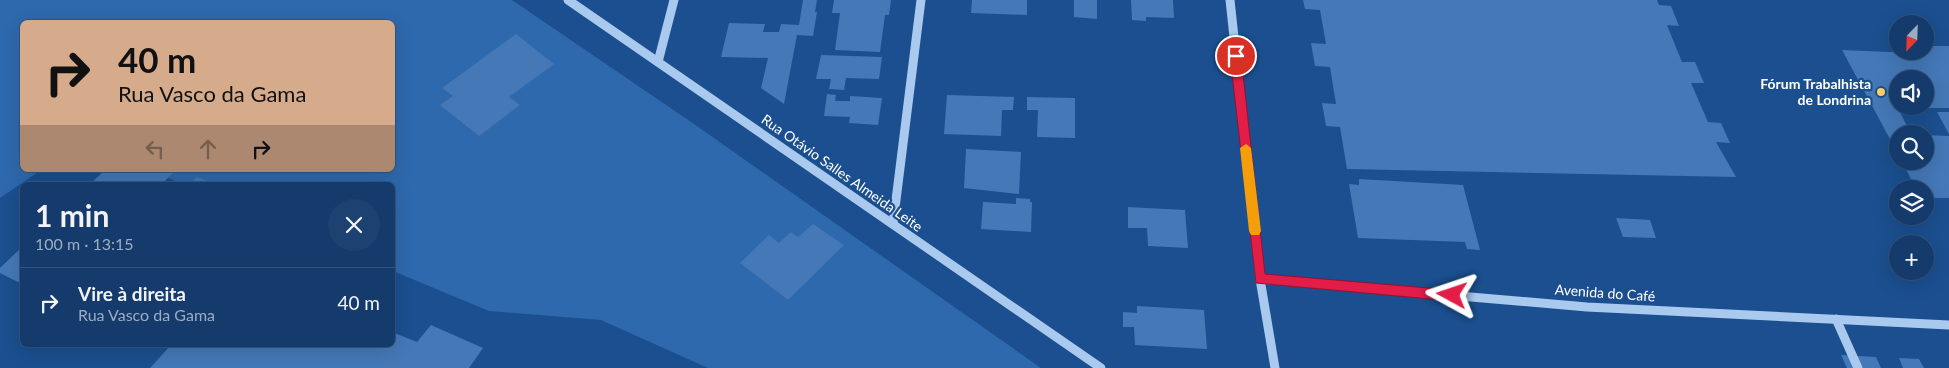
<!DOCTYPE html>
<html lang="pt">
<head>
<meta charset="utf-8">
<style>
	:root { --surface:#143b6b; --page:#1d4271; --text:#f1f3f6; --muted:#9dadc1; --line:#33557e }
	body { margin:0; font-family:Lato,sans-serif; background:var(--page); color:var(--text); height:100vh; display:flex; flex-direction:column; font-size:19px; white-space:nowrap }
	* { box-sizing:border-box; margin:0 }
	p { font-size:16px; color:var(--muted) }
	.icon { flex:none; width:28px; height:28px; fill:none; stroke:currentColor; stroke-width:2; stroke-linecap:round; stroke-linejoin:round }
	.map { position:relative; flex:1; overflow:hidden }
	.sheet { position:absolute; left:20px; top:182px; width:375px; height:165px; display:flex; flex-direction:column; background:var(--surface); border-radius:8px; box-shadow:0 5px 20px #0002,0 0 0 1px var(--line) }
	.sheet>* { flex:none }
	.top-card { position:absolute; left:20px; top:20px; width:375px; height:152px; border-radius:8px; box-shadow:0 5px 20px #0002,0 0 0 1px var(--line); background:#d6ab8b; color:#111; overflow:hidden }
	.needle { width:32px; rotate:203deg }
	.tools { position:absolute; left:1889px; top:15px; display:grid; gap:10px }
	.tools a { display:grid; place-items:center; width:45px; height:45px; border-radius:50%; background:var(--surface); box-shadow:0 5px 20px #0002,0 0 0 1px var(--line); font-size:25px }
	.pin { position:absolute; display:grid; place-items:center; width:42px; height:42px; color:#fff; margin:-21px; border:2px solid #fff; border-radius:50%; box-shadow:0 1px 5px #0007 }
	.me { position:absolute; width:55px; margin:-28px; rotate:275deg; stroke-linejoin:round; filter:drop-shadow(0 0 4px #0008) }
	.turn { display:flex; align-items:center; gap:18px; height:105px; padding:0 15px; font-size:22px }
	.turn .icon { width:65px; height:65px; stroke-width:2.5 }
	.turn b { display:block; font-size:35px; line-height:42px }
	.lanes { display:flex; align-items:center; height:48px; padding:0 15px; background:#0003; justify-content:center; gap:25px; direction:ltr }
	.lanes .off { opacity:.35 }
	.round { display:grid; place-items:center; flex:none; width:52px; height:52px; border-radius:26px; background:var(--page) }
	.summary { display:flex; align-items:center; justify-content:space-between; height:85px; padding:0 15px }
	h1 { font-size:30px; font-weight:700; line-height:38px }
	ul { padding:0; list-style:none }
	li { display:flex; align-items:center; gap:15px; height:70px; padding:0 15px; border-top:1px solid var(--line) }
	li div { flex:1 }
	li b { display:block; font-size:19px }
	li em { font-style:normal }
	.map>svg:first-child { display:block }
	.green { fill:#2e69ad }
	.building { fill:#4478b7; fill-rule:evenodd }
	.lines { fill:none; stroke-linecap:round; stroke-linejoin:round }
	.minor { stroke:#a9c9ee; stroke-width:9 }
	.route { fill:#e11d48; stroke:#92132f }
	.slow { fill:#f59e0b }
	.poi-dot { fill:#ffd166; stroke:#1b4f8f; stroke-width:2 }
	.labels { text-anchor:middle; stroke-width:4.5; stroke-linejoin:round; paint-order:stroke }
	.poi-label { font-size:14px; font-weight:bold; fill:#fff; stroke:#1b4f8f; text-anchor:end }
	.street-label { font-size:14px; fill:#fff; stroke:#1b4f8f }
</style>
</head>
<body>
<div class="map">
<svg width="1949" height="368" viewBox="0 0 1949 368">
	<rect width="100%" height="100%" fill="#1b4f8f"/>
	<polygon class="green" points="0,0 512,0 694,124 1041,368 708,368 601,320 489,311 393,271 392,185 185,185 149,170 392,170 392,22 22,22 22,170 41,170 0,198"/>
	<g class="building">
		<polygon points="803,0 817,0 815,12 817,12 813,36 797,35 784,104 761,88 768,58 721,57 729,23 765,24 763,32 779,32 781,24 799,25"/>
		<polygon points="834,0 891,0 889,15 885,15 880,52 835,50 840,13 832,13"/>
		<polygon points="972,0 1027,0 1027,15 971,13"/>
		<polygon points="1074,0 1097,0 1097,19 1074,17"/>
		<polygon points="1131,0 1173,0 1174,18 1146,17 1146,21 1132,20"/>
		<polygon points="1303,0 1657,0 1659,5 1671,6 1679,26 1667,25 1682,62 1695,62 1704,83 1691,83 1708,122 1721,123 1730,143 1716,142 1736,177 1347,169 1340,127 1326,126 1322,103 1336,104 1330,67 1315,66 1311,43 1326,44 1320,10 1305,9"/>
		<polygon points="516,34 554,64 509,97 520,105 479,136 440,105 453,96 442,88"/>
		<path d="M 1925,46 L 1949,46 L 1949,108 L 1898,108 L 1911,134 L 1898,134 L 1898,154 L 1842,50 L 1914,53 L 1912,51 L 1925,51 ZM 1898,79 L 1925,79 L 1925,106 L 1898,106 Z"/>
		<polygon points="821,55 882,57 879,79 846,78 844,90 829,89 831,79 816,79"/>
		<polygon points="827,94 836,95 835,101 850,101 850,96 882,98 878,125 849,123 850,117 824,116"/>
		<polygon points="947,95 1014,97 1013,110 1002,110 1001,136 944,134"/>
		<polygon points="1027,97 1075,98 1075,138 1037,137 1038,110 1027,110"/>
		<polygon points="1937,112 1949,112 1949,134"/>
		<polygon points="1925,135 1949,136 1949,198 1925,198 1925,189 1916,189 1902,161 1925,161"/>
		<polygon points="966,149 1021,152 1019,194 964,188"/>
		<polygon points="105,170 176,170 161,185 89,185"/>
		<polygon points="197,177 217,185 189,185"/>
		<polygon points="1359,179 1463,185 1480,250 1467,249 1465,242 1358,238 1349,184 1359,185"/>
		<polygon points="1016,198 1030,199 1030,202 1032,202 1031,232 981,229 983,202 1016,204"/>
		<polygon points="1128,207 1185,210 1188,248 1148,246 1147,228 1128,228"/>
		<polygon points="1616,218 1650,220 1656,238 1623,237"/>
		<polygon points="813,224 844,245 788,300 740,263 769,235 779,243 791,232 798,237"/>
		<polygon points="22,247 22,284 0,273 0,268"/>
		<polygon points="1137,306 1204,310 1207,349 1135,345 1134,327 1123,327 1123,312 1137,313"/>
		<polygon points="431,325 483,348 469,368 150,368 171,345 392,345 392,332 417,342"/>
		<polygon points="1841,355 1876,357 1881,368 1847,368"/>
		<polygon points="1899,358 1919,359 1924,368 1903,368"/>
	</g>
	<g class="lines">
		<g class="minor">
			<polyline points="568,0 1101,368"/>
			<polyline points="1230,0 1260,279 1275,368"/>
			<polyline points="658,62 674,0"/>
			<polyline points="893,224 921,0"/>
			<polyline points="1260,279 1587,307 1949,325"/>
			<polyline points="1836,319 1858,368"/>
		</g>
	</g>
	<polygon class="route" points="1236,52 1241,56 1265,274 1452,290 1457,292 1458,295 1457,299 1452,301 1256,283 1230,56"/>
	<polygon class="slow" points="1246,144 1251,148 1261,231 1259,235 1251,235 1249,231 1240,148"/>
	<circle class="poi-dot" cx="1881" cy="92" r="5"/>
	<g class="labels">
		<g class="poi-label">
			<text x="1871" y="89">Fórum Trabalhista<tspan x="1871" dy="16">de Londrina</tspan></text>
		</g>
		<g class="street-label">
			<text transform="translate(842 173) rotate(35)" y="5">Rua Otávio Salles Almeida Leite</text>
			<text transform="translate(1605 293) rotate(4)" y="5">Avenida do Café</text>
		</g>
	</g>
</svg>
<div class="tools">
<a><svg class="needle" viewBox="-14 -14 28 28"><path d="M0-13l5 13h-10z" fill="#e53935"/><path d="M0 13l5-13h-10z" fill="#9dadc1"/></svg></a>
<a><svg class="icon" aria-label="sound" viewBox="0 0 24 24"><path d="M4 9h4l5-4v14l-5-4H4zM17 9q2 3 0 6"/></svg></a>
<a><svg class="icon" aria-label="search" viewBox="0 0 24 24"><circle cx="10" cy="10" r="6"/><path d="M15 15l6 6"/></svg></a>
<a><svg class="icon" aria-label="layers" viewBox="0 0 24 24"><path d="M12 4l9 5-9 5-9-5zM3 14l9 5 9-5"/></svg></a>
<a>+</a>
</div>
<div class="pin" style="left:1236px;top:56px;background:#d93025"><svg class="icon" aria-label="arrive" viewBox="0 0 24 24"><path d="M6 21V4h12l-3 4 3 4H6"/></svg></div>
<svg class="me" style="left:1452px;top:295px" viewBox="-20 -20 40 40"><path d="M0-17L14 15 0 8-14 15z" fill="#e11d48" stroke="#fff" stroke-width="4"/></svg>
<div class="top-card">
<div class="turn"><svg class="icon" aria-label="right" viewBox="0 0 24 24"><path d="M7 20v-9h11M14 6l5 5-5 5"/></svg><div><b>40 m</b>Rua Vasco da Gama</div></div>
<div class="lanes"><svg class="icon off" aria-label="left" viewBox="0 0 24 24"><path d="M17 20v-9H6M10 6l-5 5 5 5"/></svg><svg class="icon off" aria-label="ahead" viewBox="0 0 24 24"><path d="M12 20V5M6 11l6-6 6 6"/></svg><svg class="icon" aria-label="right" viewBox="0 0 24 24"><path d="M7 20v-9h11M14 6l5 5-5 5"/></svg></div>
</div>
<section class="sheet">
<div class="summary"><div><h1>1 min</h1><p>100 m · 13:15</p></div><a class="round"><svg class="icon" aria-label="close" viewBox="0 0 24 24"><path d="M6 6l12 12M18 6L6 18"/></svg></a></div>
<ul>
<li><svg class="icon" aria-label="right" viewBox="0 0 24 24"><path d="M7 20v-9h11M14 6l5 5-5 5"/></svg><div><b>Vire à direita</b><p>Rua Vasco da Gama</p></div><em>40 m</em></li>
</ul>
</section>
</div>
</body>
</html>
